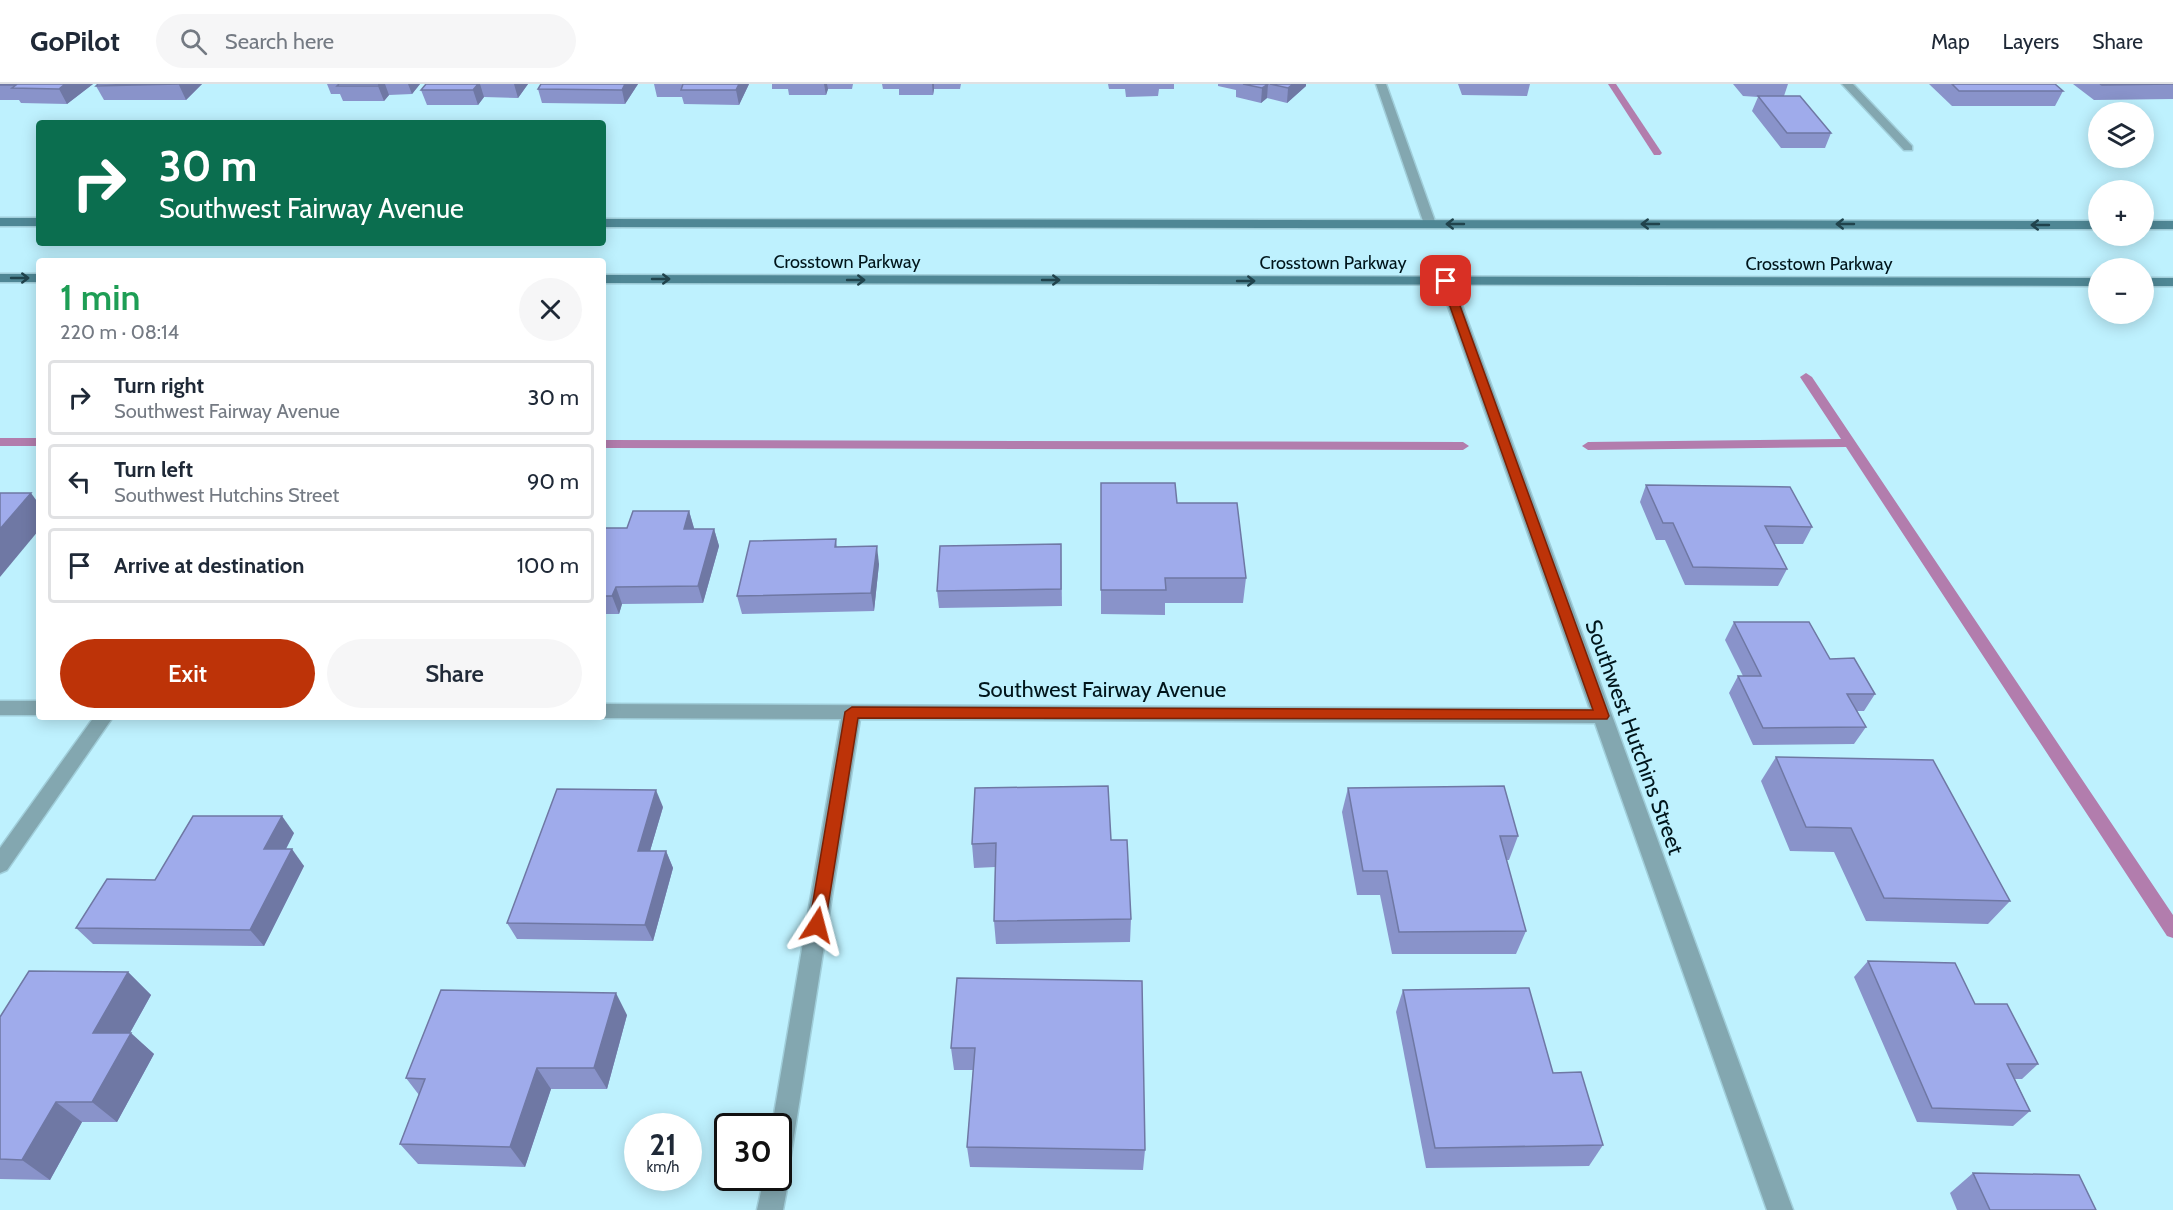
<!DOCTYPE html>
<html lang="en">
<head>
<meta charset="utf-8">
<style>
	:root { --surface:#fff; --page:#f6f6f7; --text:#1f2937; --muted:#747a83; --line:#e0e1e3; --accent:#bd3308 }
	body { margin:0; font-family:Cabin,sans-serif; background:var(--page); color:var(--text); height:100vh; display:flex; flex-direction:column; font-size:22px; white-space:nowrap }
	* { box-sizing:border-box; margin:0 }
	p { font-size:20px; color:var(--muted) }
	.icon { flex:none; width:33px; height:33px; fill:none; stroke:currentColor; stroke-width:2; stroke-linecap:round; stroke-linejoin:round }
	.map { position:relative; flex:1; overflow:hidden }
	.details { position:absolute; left:36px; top:174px; width:570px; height:462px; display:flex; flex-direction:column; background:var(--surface); border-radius:6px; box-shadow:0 3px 15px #0003 }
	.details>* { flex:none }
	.top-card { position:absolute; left:36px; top:36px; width:570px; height:126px; border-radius:6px; box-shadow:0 3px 15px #0003; background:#0b6e4f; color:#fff; overflow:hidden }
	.fabs { position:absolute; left:2088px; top:18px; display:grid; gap:12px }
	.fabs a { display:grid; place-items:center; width:66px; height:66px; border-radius:50%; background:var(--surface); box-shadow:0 3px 15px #0003; font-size:30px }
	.speed { position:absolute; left:624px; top:1029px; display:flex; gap:12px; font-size:30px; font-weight:700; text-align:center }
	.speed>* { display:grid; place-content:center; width:78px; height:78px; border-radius:50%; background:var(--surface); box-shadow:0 3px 15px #0003; line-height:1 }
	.speed small { font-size:15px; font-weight:400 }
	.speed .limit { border:3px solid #111; border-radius:9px; background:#fff; color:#111 }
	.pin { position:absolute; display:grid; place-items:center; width:51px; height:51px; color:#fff; margin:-26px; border-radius:12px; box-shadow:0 3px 9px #0006 }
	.me { position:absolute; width:66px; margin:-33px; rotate:9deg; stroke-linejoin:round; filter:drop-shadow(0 0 4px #0008) }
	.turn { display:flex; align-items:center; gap:21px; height:126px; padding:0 24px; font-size:27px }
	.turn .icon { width:78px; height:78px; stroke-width:2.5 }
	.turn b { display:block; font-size:42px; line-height:51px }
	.round { display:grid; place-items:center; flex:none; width:63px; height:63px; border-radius:32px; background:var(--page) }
	.overview { display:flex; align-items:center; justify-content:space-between; height:102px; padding:0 24px }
	h1 { font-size:36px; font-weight:600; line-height:45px; color:#1e9e55 }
	.cta { display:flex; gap:12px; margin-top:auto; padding:12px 24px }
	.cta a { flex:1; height:69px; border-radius:36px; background:var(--accent); color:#fff; font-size:24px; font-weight:600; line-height:69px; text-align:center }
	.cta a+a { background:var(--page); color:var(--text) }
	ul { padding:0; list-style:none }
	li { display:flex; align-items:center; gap:18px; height:75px; margin:0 12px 9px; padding:0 12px; border:3px solid var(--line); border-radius:6px }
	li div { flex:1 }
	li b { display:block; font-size:22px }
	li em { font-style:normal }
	header { display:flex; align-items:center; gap:36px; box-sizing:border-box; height:84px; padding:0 30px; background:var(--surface); border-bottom:2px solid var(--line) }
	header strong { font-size:28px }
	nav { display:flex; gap:33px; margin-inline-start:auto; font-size:21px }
	.search { width:420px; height:54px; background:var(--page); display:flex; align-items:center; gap:15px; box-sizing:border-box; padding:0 21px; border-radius:33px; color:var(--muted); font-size:22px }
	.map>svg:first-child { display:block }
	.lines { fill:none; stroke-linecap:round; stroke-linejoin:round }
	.stream { fill:#b27dad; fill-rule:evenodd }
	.minor-casing { stroke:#a0ceda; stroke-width:3 }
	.secondary-casing { stroke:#a0ceda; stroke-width:3 }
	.minor { fill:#83a7b0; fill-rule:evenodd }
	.secondary { fill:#4f8795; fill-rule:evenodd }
	.wall { fill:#8993ca }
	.shaded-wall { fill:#6f78a4 }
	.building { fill:#9fabeb; stroke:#6f78a4; stroke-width:1.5 }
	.oneway { stroke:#20434c }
	.route { fill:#bd3308; stroke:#7b2105; stroke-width:1.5 }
	.labels { text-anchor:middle; stroke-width:4.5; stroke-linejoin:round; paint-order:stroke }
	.far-street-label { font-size:18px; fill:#00151b; stroke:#bef1fe }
	.street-label { font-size:22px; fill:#00151b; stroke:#bef1fe }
</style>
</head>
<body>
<header>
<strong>GoPilot</strong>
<div class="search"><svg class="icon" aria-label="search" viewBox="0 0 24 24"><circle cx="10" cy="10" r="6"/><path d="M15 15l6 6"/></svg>Search here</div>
<nav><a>Map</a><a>Layers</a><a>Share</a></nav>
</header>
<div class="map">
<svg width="2173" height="1126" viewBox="0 0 2173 1126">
	<rect width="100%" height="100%" fill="#bef1fe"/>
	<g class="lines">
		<g class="stream">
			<polygon points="1608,0 1616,0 1662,69 1660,71 1654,71"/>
			<polygon points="1806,289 1812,293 2173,831 2173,854 2167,852 1846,363 1588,366 1582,362 1588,358 1841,355 1800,293"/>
			<rect x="0" y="354" width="39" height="8"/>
			<polygon points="603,356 1463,358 1469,362 1463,366 603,364"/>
		</g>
		<defs>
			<g id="minor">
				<polygon points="1376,0 1386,0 1436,140 1434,143 1426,143 1424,140"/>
				<polygon points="1842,0 1853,0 1912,62 1912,66 1904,66"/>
				<polygon points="1446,193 1453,197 1793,1126 1767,1126 1595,639 860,635 790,1077 785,1086 789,1094 783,1126 757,1126 764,1094 778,1094 778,1042 772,1042 841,635 603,634 599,633 603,633 603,620 1590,625 1439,197"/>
				<rect x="0" y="617" width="39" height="14"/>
				<polygon points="94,633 113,633 7,786 0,789 0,764"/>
			</g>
			<g id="secondary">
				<rect x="0" y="134" width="39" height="8"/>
				<polygon points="603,135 2098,137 2098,145 603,143"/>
				<rect x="2144" y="137" width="29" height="8"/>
				<rect x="0" y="190" width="39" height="8"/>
				<polygon points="603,191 2098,194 2098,202 603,199"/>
				<rect x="2144" y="194" width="29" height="8"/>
			</g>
		</defs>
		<use href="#minor" class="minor-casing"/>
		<use href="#secondary" class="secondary-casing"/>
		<use href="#minor" class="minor"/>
		<use href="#secondary" class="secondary"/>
	</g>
	<g class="wall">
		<polygon points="0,0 93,0 67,20 21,19 19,16 0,16"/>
		<polygon points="98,0 202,0 186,16 104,16 96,2"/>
		<polygon points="327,0 420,0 412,10 389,11 384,17 343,17 340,10 331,10"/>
		<polygon points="426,0 528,0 518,14 484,13 478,21 427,21 421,6"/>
		<polygon points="638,0 625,20 542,19 538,5"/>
		<polygon points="654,0 749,0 739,21 684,20 682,13 657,13"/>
		<polygon points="772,0 853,0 852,5 828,5 826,11 789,11 788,5 772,5"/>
		<polygon points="882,0 961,0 960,5 934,5 933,11 899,11 899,5 883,5"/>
		<polygon points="1108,0 1174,0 1174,5 1159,5 1158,12 1126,13 1125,5 1109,5"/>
		<polygon points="1218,0 1306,0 1306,2 1287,19 1267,14 1261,19 1236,13 1236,6 1218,2"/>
		<polygon points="1458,0 1530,0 1527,12 1462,11"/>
		<polygon points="1733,0 1788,0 1784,12 1831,49 1825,64 1781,64 1752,27 1758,13 1743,12"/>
		<polygon points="1929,0 2055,0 2063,7 2055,22 1952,22"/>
		<polygon points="2073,0 2173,0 2173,15 2094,16"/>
		<polygon points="1101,399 1177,419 1246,494 1243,519 1165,519 1165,531 1101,530"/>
		<polygon points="1646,401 1812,443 1803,460 1774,460 1787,485 1778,502 1685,501 1665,456 1656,456 1640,418"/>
		<polygon points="689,427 694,445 714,445 719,462 703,519 622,520 619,530 603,530 603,444 627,444"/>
		<polygon points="836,455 837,463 879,480 874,527 742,530 737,512"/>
		<polygon points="1061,460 1062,522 939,524 937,507"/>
		<polygon points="1734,538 1830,575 1875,610 1864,627 1857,627 1866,643 1854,660 1753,661 1729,609 1738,592 1743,592 1725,556"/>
		<polygon points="1776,673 2010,817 1988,840 1866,837 1834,768 1790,767 1761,697"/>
		<polygon points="1348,704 1518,752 1509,776 1506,776 1526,847 1516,870 1392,870 1380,811 1357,811 1342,728"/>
		<polygon points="663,723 650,767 666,767 673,784 653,857 517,855 507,839"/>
		<polygon points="294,749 286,765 304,782 264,862 93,860 76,844 155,796"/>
		<polygon points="1111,756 1131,835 1130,858 996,860 994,837 995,783 974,784 972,760"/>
		<polygon points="1868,877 1975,920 2038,980 2022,995 2015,995 2030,1027 2013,1042 1917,1038 1854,893"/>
		<polygon points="128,888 151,911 130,949 154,970 117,1038 82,1038 50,1096 0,1095 0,933"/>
		<polygon points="957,894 1145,1066 1143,1086 970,1083 967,1063 973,986 954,986 951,964"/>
		<polygon points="1403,906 1603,1061 1589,1082 1426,1084 1396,928"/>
		<polygon points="627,931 607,1005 551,1005 525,1083 418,1080 400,1060 419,1011 406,994"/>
		<polygon points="1973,1089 2096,1126 1957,1126 1950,1109"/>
	</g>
	<g class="shaded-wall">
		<polygon points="65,0 93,0 67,20 59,5"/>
		<polygon points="179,0 202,0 186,16 179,1"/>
		<polygon points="380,0 385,0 389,11 384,17 378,2"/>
		<polygon points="408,0 420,0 412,10"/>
		<polygon points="478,0 480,0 484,13 478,21 473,6"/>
		<polygon points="514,0 528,0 518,14"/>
		<polygon points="625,0 638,0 625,20 622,6"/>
		<polygon points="739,0 749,0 739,21 736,6"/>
		<polygon points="824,0 827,0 828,5 826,11"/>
		<polygon points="932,0 934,0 934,5 933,11"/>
		<polygon points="1268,0 1267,14 1261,19 1262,4"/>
		<polygon points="1293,0 1306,0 1306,2 1287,19 1288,4"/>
		<polygon points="31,409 39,420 39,446 0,493 0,445"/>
		<polygon points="689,427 694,444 689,462 684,445"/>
		<polygon points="714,445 719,462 703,519 698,502"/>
		<polygon points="877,462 879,480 874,527 871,509"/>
		<polygon points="616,503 622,520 619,530 612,512"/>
		<polygon points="656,706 663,723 645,784 638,767"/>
		<polygon points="282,732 294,749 277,782 264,765"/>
		<polygon points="292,765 304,782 264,862 250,846"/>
		<polygon points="666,767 673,784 653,857 645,841"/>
		<polygon points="128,888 151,911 118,970 93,949"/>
		<polygon points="616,909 627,931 607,1005 594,984"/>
		<polygon points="131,949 154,970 117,1038 92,1018"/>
		<polygon points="537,984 551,1005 525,1083 510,1063"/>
		<polygon points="56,1018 82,1038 50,1096 22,1076"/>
	</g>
	<g class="building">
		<polygon points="0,0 65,0 59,5 12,4 16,1 0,1"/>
		<polygon points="98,0 179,0 96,2"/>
		<polygon points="339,0 380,0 378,2 337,2"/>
		<polygon points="426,0 478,0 473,6 421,6"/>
		<polygon points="541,0 625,0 622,6 538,5"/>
		<polygon points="683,0 739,0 736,6 681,6"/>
		<polygon points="1243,0 1268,0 1262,4"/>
		<polygon points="1270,0 1293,0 1288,4"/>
		<polygon points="1952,0 2055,0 2063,7 1959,7"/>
		<polygon points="2100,0 2173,0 2102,1"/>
		<polygon points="1758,12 1800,12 1831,49 1787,49"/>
		<polygon points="1101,399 1175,399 1177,419 1237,419 1246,494 1165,494 1166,506 1101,506"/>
		<polygon points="1646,401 1790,403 1812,443 1765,442 1787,485 1693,483 1673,439 1663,439"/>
		<polygon points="0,409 31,409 0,445"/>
		<polygon points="633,427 689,427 684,445 714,445 698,502 616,503 612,512 603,512 603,444 627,444"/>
		<polygon points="836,455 835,463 877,462 871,509 737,512 750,457"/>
		<polygon points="1061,460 1061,505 937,507 940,462"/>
		<polygon points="1734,538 1809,538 1830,575 1854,574 1875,610 1847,610 1866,643 1763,644 1738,592 1761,592"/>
		<polygon points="1776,673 1933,676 2010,817 1884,814 1851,744 1806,743"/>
		<polygon points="1108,702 1111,756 1127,756 1131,835 994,837 996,759 972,760 975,704"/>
		<polygon points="1504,702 1518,752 1500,752 1526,847 1399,848 1387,787 1363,787 1348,704"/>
		<polygon points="557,705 656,706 638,767 666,767 645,841 507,839"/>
		<polygon points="193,732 282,732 264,765 292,765 250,846 76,844 107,795 155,796"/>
		<polygon points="1868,877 1955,879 1975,920 2007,920 2038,980 2007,980 2030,1027 1932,1024"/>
		<polygon points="29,887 128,888 93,949 131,949 92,1018 56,1018 22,1076 0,1075 0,933"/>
		<polygon points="957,894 1142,897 1145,1066 967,1063 975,964 951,964"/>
		<polygon points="1529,904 1553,989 1581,988 1603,1061 1435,1064 1403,906"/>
		<polygon points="441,906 616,909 594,984 537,984 510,1063 400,1060 425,995 406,994"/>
		<polygon points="1973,1089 2079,1091 2096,1126 1990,1126"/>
	</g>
	<defs><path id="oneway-shaft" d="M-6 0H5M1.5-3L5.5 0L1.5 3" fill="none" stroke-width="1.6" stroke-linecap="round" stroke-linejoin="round" transform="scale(1.5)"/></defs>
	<g class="oneway">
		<use href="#oneway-shaft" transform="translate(1455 140) rotate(-180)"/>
		<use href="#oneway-shaft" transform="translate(1650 140) rotate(-180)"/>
		<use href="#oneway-shaft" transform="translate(1845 140) rotate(-180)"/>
		<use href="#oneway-shaft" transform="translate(2040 141) rotate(-180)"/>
		<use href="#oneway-shaft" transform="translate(20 194)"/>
		<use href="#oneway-shaft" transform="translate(661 195)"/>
		<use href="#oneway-shaft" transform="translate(856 196)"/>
		<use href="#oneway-shaft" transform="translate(1051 196)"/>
		<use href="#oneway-shaft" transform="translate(1246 197)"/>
	</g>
	<polygon class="route" points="1442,195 1451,197 1609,632 1607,635 858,634 825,841 823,846 817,848 811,846 809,841 845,628 852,623 1593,626 1441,197"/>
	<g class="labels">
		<g class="far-street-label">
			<text x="847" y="184">Crosstown Parkway</text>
			<text x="1333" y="185">Crosstown Parkway</text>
			<text x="1819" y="186">Crosstown Parkway</text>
		</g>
		<g class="street-label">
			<text x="1102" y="613">Southwest Fairway Avenue</text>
			<text transform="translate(1635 653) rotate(70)" y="8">Southwest Hutchins Street</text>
		</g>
	</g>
</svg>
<div class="fabs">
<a><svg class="icon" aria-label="layers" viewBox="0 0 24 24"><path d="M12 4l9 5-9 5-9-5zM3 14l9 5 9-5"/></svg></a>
<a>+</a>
<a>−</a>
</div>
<div class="speed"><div>21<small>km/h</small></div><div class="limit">30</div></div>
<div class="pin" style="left:1446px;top:197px;background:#d93025"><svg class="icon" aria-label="arrive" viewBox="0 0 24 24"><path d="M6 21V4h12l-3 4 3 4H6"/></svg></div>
<svg class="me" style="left:817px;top:841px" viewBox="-20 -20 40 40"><path d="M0-17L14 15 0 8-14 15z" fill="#bd3308" stroke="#fff" stroke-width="4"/></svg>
<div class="top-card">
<div class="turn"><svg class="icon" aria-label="right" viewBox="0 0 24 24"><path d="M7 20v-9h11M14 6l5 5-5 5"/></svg><div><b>30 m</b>Southwest Fairway Avenue</div></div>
</div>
<section class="details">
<div class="overview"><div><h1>1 min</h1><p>220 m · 08:14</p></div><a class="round"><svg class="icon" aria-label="close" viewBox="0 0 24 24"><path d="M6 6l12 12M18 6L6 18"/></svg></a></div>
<ul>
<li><svg class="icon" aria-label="right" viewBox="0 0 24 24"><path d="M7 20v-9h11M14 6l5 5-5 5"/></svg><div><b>Turn right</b><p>Southwest Fairway Avenue</p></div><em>30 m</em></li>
<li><svg class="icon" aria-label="left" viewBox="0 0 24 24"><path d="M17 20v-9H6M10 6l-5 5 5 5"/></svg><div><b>Turn left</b><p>Southwest Hutchins Street</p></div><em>90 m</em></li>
<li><svg class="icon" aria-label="arrive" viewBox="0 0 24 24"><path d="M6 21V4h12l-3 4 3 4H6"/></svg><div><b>Arrive at destination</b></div><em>100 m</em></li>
</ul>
<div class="cta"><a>Exit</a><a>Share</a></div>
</section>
</div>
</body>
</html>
